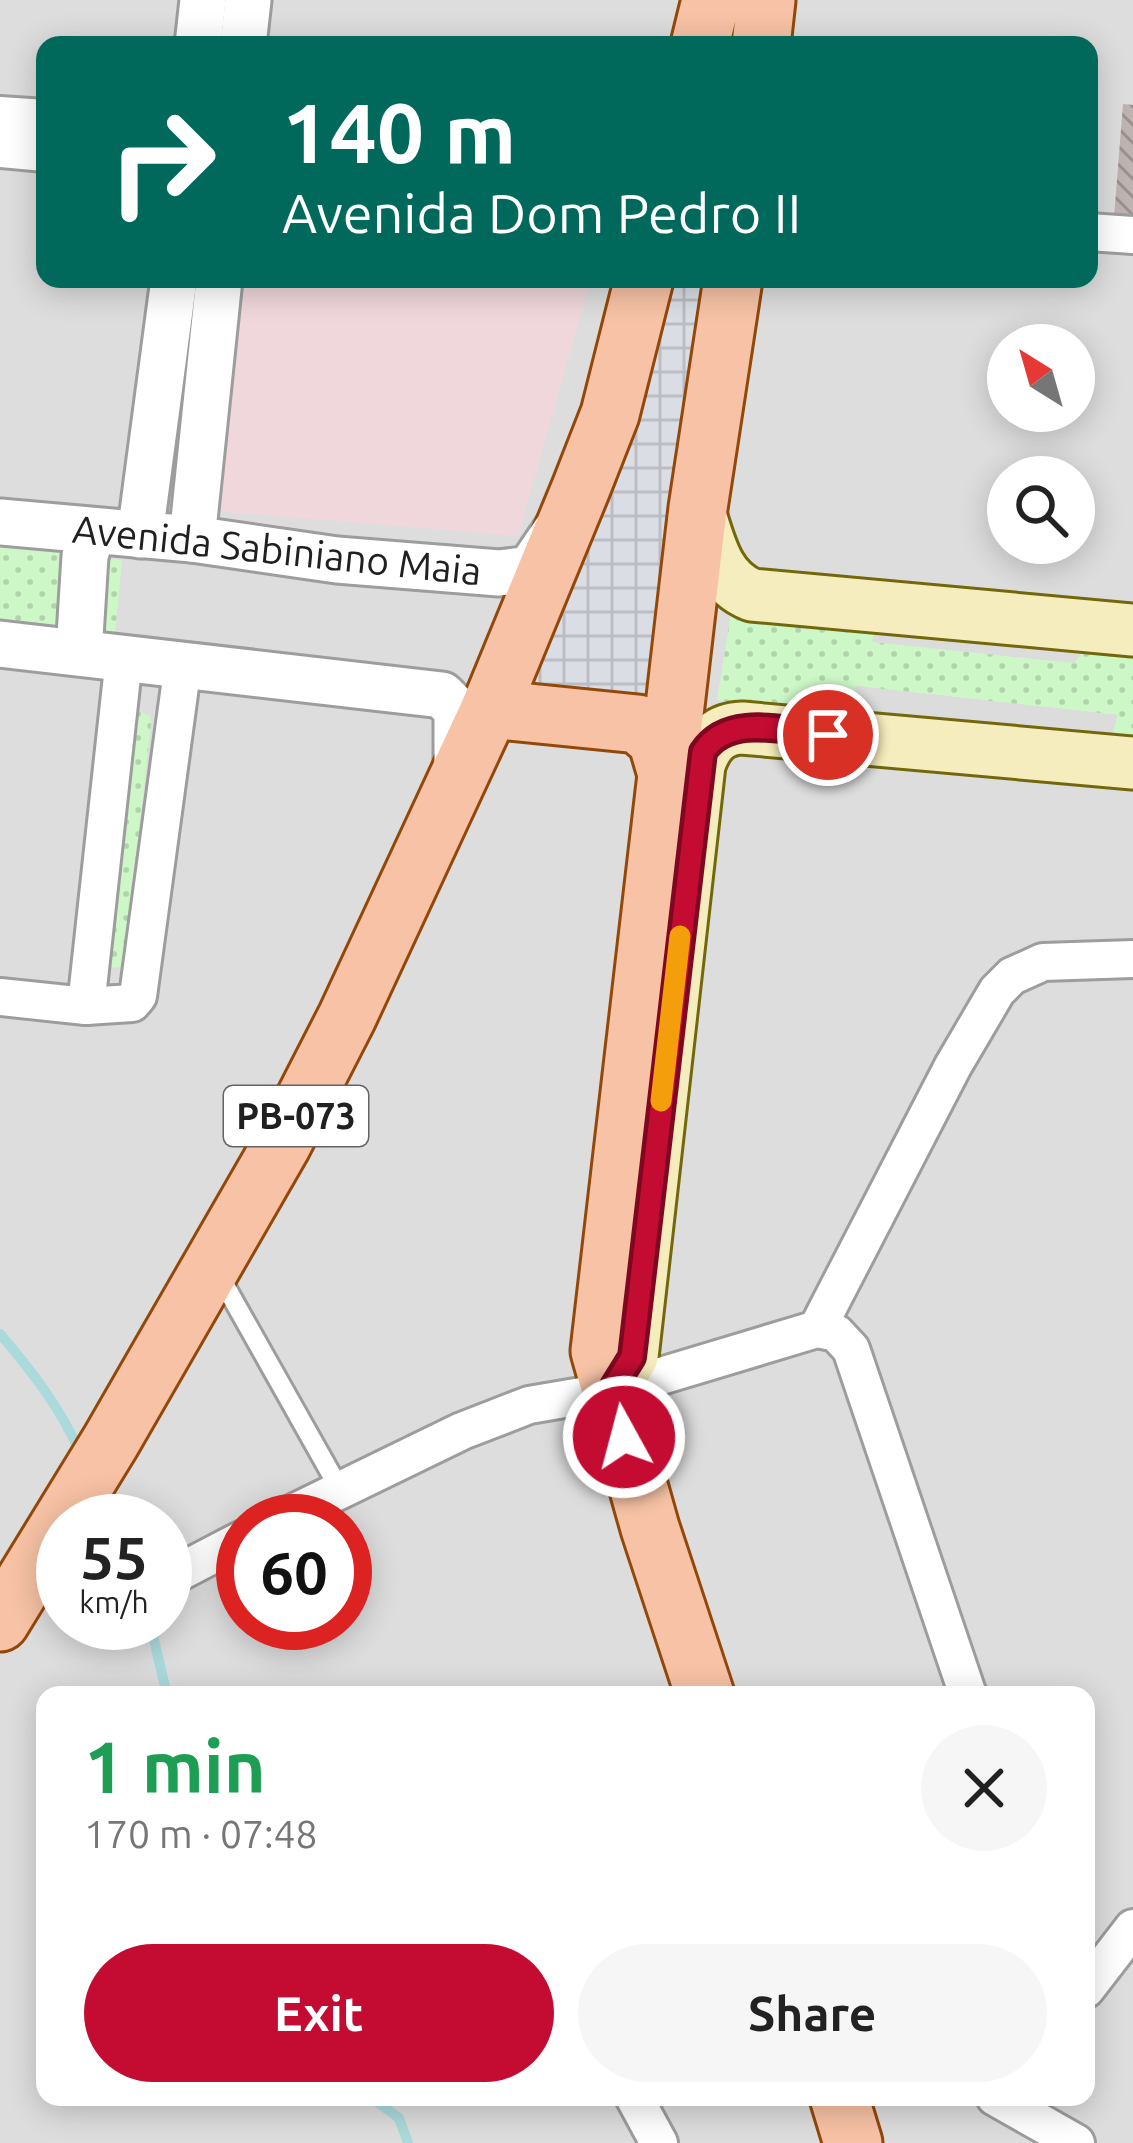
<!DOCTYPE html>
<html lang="en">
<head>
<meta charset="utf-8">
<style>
	:root { --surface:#fff; --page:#f6f6f6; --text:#222; --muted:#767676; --accent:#c40c32 }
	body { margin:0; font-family:Ubuntu,sans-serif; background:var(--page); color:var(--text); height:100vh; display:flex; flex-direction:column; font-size:45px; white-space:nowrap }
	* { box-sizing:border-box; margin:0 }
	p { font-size:39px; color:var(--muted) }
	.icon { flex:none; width:66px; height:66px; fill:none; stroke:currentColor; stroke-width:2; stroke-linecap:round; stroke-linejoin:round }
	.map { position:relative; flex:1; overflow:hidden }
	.panel { position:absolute; left:36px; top:1686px; width:1059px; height:420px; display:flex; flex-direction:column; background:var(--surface); border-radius:24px; box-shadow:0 6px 30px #0003 }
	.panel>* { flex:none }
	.top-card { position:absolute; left:36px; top:36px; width:1062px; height:252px; border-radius:24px; box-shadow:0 6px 30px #0003; background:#00695c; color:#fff; overflow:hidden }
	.needle { width:78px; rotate:323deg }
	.tools { position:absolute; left:987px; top:324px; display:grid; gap:24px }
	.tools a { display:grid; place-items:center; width:108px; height:108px; border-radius:50%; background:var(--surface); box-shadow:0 6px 30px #0003; font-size:60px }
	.speed { position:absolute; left:36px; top:1494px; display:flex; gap:24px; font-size:60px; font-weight:700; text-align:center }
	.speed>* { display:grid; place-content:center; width:156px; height:156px; border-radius:50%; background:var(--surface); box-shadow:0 6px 30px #0003; line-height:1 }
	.speed small { font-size:30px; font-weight:400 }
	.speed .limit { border:18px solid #d22; background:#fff; color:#111 }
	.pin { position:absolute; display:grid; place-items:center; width:102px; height:102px; color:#fff; margin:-51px; border:6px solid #fff; border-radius:50%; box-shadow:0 3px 12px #0007 }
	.me { position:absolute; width:132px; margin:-66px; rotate:353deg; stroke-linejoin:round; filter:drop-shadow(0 0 9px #0008) }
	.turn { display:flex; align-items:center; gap:42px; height:252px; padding:0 48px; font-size:54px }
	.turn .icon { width:156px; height:156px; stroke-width:2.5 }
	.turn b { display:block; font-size:84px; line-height:102px }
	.round { display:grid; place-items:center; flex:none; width:126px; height:126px; border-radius:63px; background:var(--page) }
	.head { display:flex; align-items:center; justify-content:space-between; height:204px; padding:0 48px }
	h1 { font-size:72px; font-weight:700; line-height:90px; color:#1e9e55 }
	.cta { display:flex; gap:24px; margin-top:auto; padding:24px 48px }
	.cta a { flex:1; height:138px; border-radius:72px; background:var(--accent); color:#fff; font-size:48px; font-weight:700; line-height:138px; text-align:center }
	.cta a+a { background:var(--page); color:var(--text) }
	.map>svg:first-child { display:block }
	.residential { fill:#dedddd; fill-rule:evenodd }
	.commercial { fill:#efd7db }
	.park { fill:url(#park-dots) }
	.parking { fill:#dcdcdc }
	.plaza { fill:url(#plaza-grid) }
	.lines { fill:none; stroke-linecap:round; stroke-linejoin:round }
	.stream { stroke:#aadadb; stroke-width:10 }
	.building { fill:url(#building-back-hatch) }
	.service-casing { stroke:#9d9d9d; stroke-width:24 }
	.minor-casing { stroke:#9d9d9d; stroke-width:42 }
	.tertiary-casing { stroke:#9d9d9d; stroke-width:51 }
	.secondary-casing { stroke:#72680b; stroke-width:57 }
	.primary-casing { stroke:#934809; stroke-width:63 }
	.service { stroke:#fff; stroke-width:18 }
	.minor { stroke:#fff; stroke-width:36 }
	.tertiary { stroke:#fff; stroke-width:45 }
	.secondary { stroke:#f6edbe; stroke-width:51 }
	.primary { stroke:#f7c2a5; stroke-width:57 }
	.route-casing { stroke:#7f0820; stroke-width:30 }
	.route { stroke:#c40c32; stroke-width:21 }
	.slow { stroke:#f59e0b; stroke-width:21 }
	.labels { text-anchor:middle; stroke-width:9; stroke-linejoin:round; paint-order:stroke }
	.shield { fill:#fff; stroke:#636363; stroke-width:3 }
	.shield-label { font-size:36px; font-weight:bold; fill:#202020 }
	.street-label { font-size:39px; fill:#202020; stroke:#fff }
</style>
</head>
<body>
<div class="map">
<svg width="1133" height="2143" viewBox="0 0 1133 2143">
	<defs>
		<pattern id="park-dots" width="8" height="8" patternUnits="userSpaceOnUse" patternTransform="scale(3)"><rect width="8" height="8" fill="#cdf7c7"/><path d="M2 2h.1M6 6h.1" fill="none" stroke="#b0d3ab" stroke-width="1.8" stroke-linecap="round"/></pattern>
		<pattern id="plaza-grid" width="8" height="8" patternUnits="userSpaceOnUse" patternTransform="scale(3)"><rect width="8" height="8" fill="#dbdde5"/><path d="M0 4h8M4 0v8" fill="none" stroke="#bcbdc4"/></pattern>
		<pattern id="building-back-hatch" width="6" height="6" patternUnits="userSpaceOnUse" patternTransform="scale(3)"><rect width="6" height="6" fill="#bdb3b0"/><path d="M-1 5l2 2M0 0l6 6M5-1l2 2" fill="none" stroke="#99918f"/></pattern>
	</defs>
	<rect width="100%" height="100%" fill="#f0ebe7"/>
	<path class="residential" d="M 0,0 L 1133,0 L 1133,2143 L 0,2143 ZM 45,45 L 1089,45 L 1089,279 L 45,279 ZM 1008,345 L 1074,345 L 1074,411 L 1008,411 ZM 1008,477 L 1074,477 L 1074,543 L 1008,543 ZM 63,1521 L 165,1521 L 165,1623 L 63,1623 ZM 243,1521 L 345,1521 L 345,1623 L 243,1623 ZM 45,1695 L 1086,1695 L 1086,2097 L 45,2097 Z"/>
	<polygon class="commercial" points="246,279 591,279 518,536 213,511"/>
	<g class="park">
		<polygon points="0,546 122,560 115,633 0,621"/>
		<polygon points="733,601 878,618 873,642 1091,643 1133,647 1133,745 1109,743 1117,715 857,686 846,714 717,700"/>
		<polygon points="139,711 150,716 151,724 125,957 121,967 113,968 107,960 134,718"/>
	</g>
	<g class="parking">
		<polygon points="878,618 1091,643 1074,663 872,642"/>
		<polygon points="856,686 1118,715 1109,743 846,714"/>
	</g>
	<polygon class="plaza" points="667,279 705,279 681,417 685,552 666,701 531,690"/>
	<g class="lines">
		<g class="stream">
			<path d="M 0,1334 C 32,1371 62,1410 81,1455"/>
			<polyline points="98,1494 111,1521"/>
			<polyline points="150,1623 167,1695"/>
			<polyline points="370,2097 399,2118 408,2143"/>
		</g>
	</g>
	<polygon class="building" points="1123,104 1133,105 1133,219 1114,217"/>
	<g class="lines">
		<defs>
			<polyline id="service" points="218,1273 339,1488"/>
			<g id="minor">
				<polyline points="0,115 45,118"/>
				<polyline points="0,149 45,153"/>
				<polyline points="1089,232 1133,235"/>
				<polyline points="0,997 86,1006 132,1003 138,996 183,664"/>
				<polyline points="86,1006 124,658"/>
				<polyline points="817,1329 836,1333 851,1349 968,1695"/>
				<polyline points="277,1521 462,1431 529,1405 611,1391 817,1329 953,1066 997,991 1012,976 1043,962 1133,959"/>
				<polyline points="174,1575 243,1539"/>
				<polyline points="1086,1989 1133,1928"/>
				<polyline points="634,2097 659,2143"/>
				<polyline points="995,2097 1076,2143"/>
			</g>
			<g id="tertiary">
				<polyline points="198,45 203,0"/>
				<polyline points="243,45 248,0"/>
				<polyline points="0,522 192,539 337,560 499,573 530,569 555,532"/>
				<polyline points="140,535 174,279"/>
				<polyline points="192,539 219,279"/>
				<polyline points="0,644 442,695 457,710 457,775"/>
				<polyline points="79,652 85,556 92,532"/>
			</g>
			<g id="secondary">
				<path d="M 698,508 C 709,542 716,581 752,595 L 1133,630"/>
				<path d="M 611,1391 L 632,1357 L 699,765 C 706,743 718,729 742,728 L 1133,763"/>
			</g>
			<g id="primary">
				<polyline points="700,45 711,0"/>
				<polyline points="761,45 766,0"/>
				<polyline points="490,709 638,724 657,740 667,774"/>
				<polyline points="0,1622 111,1441 282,1144 347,1017 490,709 581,488 610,414 644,279"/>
				<polyline points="705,1695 650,1528 600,1351 698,508 733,279"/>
				<polyline points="839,2097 853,2143"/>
			</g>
		</defs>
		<use href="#service" class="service-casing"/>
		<use href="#minor" class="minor-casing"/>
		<use href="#tertiary" class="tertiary-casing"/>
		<use href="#secondary" class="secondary-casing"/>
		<use href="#primary" class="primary-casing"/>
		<use href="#service" class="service"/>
		<use href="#minor" class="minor"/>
		<use href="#tertiary" class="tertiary"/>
		<use href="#secondary" class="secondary"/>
		<use href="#primary" class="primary"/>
	</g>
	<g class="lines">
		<defs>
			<path id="route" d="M 624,1437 L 611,1391 L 632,1357 L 703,752 C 729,712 788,732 828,735"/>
		</defs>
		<use href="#route" class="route-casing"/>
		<use href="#route" class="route"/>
		<polyline class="slow" points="661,1101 680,936"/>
	</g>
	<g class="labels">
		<rect class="shield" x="224" y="1086" width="144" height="60" rx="9"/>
		<g class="shield-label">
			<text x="296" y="1129">PB-073</text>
		</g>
		<g class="street-label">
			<text transform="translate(277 550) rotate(6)" y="14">Avenida Sabiniano Maia</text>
		</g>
	</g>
</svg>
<div class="tools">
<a><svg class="needle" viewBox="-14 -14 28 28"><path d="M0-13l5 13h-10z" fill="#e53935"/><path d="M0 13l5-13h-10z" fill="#767676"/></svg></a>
<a><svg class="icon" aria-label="search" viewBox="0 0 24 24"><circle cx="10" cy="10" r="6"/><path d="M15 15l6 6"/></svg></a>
</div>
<div class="speed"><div>55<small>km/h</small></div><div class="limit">60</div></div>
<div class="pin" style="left:828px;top:735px;background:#d93025"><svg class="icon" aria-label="arrive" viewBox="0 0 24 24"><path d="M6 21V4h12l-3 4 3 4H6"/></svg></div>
<svg class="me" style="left:624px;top:1437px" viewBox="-20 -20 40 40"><circle r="17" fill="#c40c32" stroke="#fff" stroke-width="3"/><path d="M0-11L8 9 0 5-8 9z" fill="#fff"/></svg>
<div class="top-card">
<div class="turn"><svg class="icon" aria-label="right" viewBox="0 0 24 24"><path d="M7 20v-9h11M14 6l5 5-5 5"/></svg><div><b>140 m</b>Avenida Dom Pedro II</div></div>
</div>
<section class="panel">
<div class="head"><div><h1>1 min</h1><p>170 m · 07:48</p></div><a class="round"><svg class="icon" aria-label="close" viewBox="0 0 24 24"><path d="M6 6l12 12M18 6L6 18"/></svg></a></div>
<div class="cta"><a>Exit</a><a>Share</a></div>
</section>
</div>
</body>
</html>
